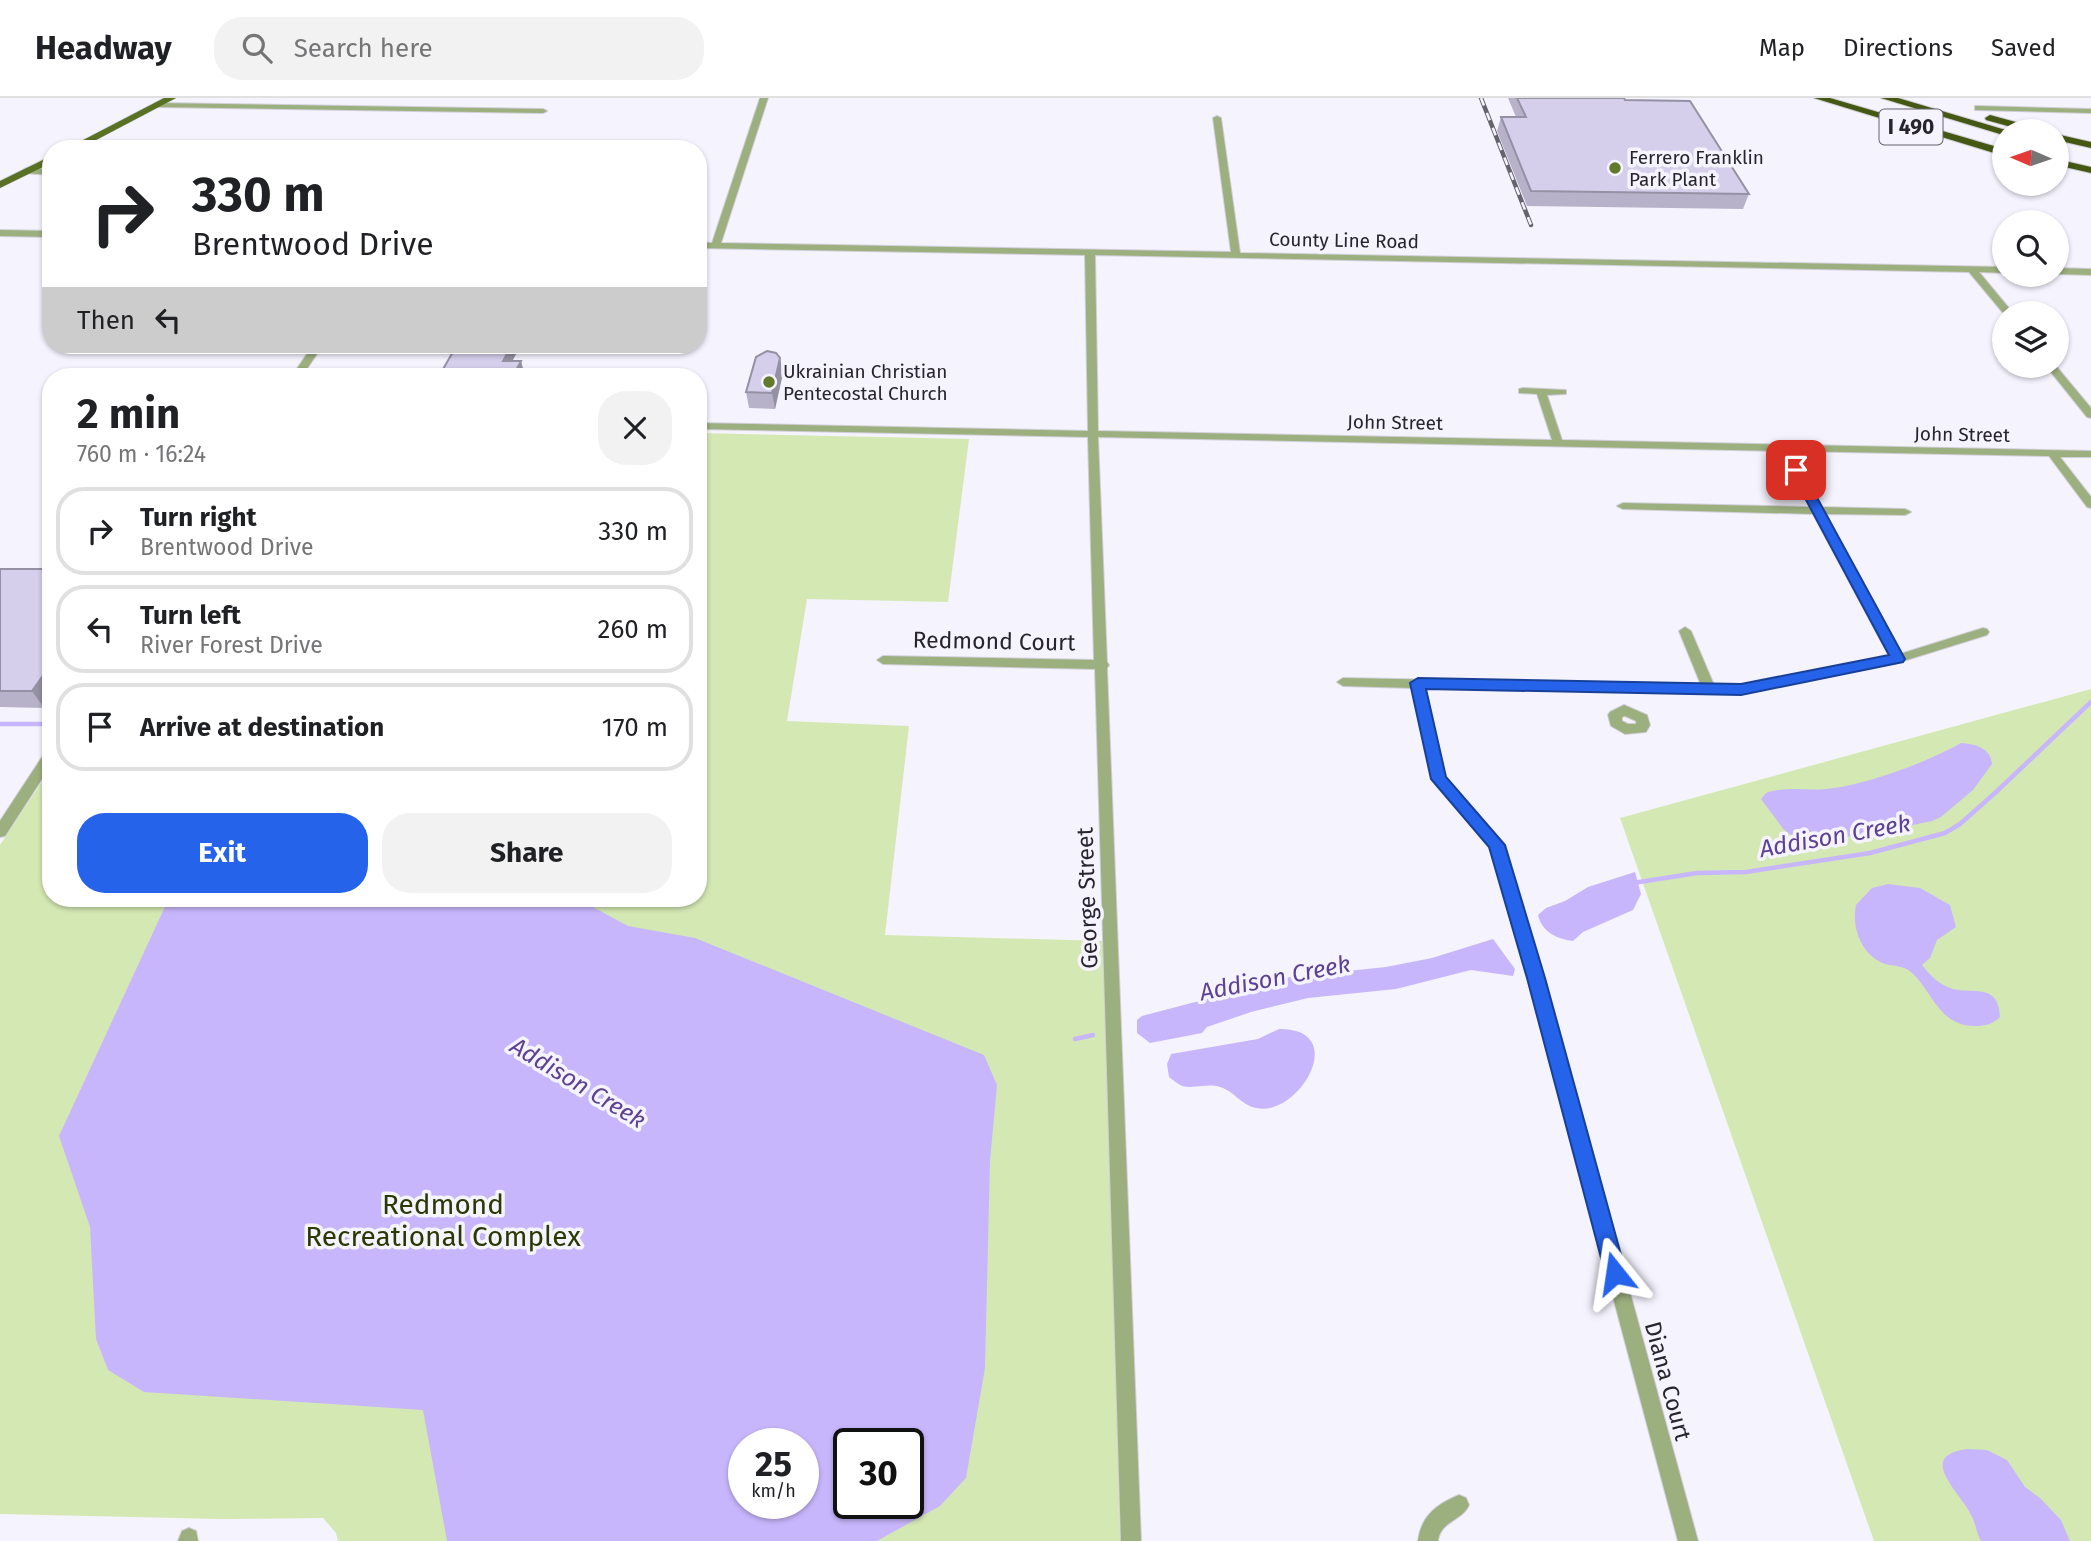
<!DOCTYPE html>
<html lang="en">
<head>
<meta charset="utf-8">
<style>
	:root { --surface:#fff; --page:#f2f2f2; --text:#202124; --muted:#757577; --line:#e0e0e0; --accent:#2563eb }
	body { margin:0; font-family:"Fira Sans",sans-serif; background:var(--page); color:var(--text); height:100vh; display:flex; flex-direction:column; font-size:26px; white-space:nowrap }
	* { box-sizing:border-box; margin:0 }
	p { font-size:23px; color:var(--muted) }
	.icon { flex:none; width:38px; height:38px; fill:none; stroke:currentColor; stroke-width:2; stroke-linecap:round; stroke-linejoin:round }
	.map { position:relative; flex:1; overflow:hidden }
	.drawer { position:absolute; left:42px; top:270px; width:665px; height:539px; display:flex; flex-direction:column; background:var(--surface); border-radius:28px; box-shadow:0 2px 5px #0004 }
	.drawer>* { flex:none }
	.guide { position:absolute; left:42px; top:42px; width:665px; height:214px; border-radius:28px; box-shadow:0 2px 5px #0004; background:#fff; color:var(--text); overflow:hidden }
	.needle { width:46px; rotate:272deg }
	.buttons { position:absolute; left:1992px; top:21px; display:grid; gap:14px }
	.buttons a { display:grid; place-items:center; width:77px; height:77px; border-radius:50%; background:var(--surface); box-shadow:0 2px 5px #0004; font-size:35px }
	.speed { position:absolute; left:728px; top:1330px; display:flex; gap:14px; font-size:35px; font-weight:700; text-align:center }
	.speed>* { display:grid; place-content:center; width:91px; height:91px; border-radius:50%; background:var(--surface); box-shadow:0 2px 5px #0004; line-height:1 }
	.speed small { font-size:18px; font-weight:400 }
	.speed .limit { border:4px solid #111; border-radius:10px; background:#fff; color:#111 }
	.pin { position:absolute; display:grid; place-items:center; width:60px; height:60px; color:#fff; margin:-30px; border-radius:14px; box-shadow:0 4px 10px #0006 }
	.me { position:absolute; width:77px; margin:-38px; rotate:345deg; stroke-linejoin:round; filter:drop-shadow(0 0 5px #0008) }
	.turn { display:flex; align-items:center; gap:24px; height:147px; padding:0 35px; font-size:32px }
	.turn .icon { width:91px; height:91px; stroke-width:2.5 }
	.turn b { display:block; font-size:49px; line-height:60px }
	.then { display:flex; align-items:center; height:66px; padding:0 35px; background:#0003; gap:14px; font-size:26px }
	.round { display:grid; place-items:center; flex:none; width:74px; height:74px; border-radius:28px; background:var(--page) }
	.head { display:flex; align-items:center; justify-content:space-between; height:119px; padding:0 35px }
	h1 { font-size:42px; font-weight:700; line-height:52px }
	.primary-button { display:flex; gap:14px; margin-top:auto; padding:14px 35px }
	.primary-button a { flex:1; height:80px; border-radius:28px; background:var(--accent); color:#fff; font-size:28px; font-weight:700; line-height:80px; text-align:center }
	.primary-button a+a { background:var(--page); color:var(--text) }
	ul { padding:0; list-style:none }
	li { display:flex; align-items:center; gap:21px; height:88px; margin:0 14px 10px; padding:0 21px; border:4px solid var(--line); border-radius:28px }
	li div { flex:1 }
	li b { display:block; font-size:26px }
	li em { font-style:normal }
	header { display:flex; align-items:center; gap:42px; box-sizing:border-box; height:98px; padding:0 35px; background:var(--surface); border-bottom:2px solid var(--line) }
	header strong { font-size:33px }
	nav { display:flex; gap:38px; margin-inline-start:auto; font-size:24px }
	.search { width:490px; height:63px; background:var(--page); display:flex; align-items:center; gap:18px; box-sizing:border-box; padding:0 24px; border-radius:28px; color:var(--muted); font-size:26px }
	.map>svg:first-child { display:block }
	.green { fill:#d4e8b4; fill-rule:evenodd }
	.water { fill:#c8b6fc; fill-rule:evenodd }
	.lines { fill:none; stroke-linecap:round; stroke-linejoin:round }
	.stream { stroke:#c8b6fc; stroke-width:4.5 }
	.minor-casing { stroke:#d0ced9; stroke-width:2 }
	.major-casing { stroke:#d0ced9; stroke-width:1 }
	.highway-casing { stroke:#d0ced9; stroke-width:2 }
	.minor { fill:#9caf7e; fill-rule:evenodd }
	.major { fill:#587122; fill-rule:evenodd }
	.highway { fill:#445814; fill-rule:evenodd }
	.rail-casing { stroke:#65636e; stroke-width:4.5 }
	.rail { stroke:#f5f3fe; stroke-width:2.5; stroke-dasharray:8; stroke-linecap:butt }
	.wall { fill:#b7b2ca }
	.shaded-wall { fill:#9591a4 }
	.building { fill:#d5cfeb; stroke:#9591a4; stroke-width:2 }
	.route { fill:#2563eb; stroke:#184099; stroke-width:2 }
	.poi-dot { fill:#617a2c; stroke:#f5f3fe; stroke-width:2.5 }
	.labels { text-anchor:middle; stroke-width:7; stroke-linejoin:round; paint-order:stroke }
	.far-poi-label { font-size:19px; fill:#27242f; stroke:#f5f3fe; text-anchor:start }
	.far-street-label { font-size:19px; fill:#27242f; stroke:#f5f3fe }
	.shield { fill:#f5f3fe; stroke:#65626d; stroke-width:2 }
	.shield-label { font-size:21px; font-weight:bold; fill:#27242f }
	.street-label { font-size:23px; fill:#27242f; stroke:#f5f3fe }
	.water-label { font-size:24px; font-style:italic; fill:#5d4294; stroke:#f5f3fe }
	.near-park-label { font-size:28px; fill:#2a3903; stroke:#f5f3fe }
</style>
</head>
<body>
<header>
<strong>Headway</strong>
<div class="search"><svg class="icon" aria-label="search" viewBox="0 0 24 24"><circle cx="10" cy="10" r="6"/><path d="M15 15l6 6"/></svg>Search here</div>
<nav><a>Map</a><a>Directions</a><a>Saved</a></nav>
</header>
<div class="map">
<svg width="2091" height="1443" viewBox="0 0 2091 1443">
	<rect width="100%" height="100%" fill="#f5f3fe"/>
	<g class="green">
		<path d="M 698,335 L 969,341 L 948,504 L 807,501 L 787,623 L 909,628 L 885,837 L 1105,843 L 1120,1443 L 338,1443 L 336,1435 L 323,1420 L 221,1421 L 0,1416 L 0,747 L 51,670 L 51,800 L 698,800 ZM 744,1346 L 803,1346 L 803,1405 L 744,1405 ZM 849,1346 L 908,1346 L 908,1405 L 849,1405 Z"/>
		<polygon points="2091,591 2091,1443 1874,1443 1620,720"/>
	</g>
	<g class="water">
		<path d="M 1961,645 C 1975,646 1991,650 1992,666 L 1973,692 L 1941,719 L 1932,723 L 1870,736 L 1812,743 L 1794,739 L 1784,732 L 1761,701 L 1766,695 C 1786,688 1805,693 1826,691 C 1863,688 1928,664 1961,645 Z"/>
		<path d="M 1635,774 L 1641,796 L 1633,812 L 1583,834 L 1573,843 C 1557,841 1542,834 1538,817 L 1546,810 L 1565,803 L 1588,789 Z"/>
		<path d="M 1888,786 L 1920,790 L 1950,807 L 1956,829 L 1937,842 L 1930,860 L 1922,867 C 1930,878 1940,887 1953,891 C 1974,896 1999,885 2000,919 C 1993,926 1985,928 1975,928 C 1938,928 1933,893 1911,874 C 1904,868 1894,868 1885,866 C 1862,858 1851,830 1856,807 L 1872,790 Z"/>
		<path d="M 169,800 L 578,801 L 628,828 L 695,840 L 984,957 L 997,987 L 990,1063 L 985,1270 L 966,1380 L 940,1408 L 877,1443 L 447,1443 L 423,1312 L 144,1294 L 108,1272 L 96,1241 L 90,1129 L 59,1038 ZM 744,1346 L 803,1346 L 803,1405 L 744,1405 ZM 849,1346 L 908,1346 L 908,1405 L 849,1405 Z"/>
		<polygon points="1493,841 1515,871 1513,878 1471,872 1396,891 1308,900 1251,914 1207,929 1202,935 1150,945 1137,935 1137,922 1142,918 1290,879 1386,869 1432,860"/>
		<path d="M 1279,931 C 1351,930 1299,1020 1256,1010 C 1241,1007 1234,993 1220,989 C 1208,985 1194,991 1182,988 C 1178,986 1173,982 1169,979 L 1167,966 L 1171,956 L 1258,941 Z"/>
		<path d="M 1967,1351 L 1987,1352 L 2007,1362 L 2025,1389 L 2040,1400 L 2061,1422 L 2070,1443 L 1981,1443 C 1976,1435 1976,1425 1971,1417 C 1961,1395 1915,1358 1967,1351 Z"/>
	</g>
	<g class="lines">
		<g class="stream">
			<polyline points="0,626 51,626"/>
			<polyline points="1633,785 1697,775 1746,774 1870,755 1945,735 1960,726 1995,695 2091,604"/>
			<polyline points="1075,941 1093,937"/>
		</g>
		<defs>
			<g id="minor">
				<polygon points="760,0 768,0 721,145 1231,154 1213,20 1217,18 1221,20 1240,155 2004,169 2004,175 1979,174 2013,215 2004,216 1969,174 1095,157 1098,333 1552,342 1537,296 1519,295 1519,291 1523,290 1566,292 1566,296 1547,297 1562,342 2091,353 2091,359 2060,359 2091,399 2091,410 2087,409 2049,358 1791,353 1821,409 1905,411 1911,414 1905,417 1825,416 1900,556 1983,530 1987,531 1989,534 1987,537 1897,565 1741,596 1425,590 1445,679 1504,747 1544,880 1698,1443 1678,1443 1528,880 1491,749 1432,681 1412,590 1343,588 1337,584 1343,580 1701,587 1679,533 1685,529 1691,533 1714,587 1741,588 1889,558 1813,416 1623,411 1617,408 1623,405 1810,409 1780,353 1098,339 1107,564 1109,567 1107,570 1141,1443 1121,1443 1095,571 883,566 877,562 883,558 1094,562 1088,339 698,331 698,325 1088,333 1085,157 698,150 698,144 712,145"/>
				<polygon points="158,5 543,11 547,13 543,15 155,9 155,5"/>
				<polygon points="1978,8 2091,11 2091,15 1975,12 1975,8"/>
				<polygon points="26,70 51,71 51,77 23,75 22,73"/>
				<polygon points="0,132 51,133 51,139 0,138"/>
				<polygon points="2056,170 2091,171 2091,177 2056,176"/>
				<polygon points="313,247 323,247 302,278 292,278"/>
				<polygon points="2046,268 2056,268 2091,310 2091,320 2087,319"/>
				<path d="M 1624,607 L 1647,617 L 1650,627 L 1646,634 L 1625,636 L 1611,628 L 1608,617 L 1610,614 ZM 1625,618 L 1636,623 L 1636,626 L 1628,626 L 1622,623 L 1622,619 Z"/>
				<polygon points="51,651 51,667 5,738 0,739 0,723 46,653"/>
				<path d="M 1459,1397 L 1466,1400 L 1469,1407 C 1462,1423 1440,1423 1438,1443 L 1418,1443 C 1421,1418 1437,1406 1459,1397 Z"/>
				<polygon points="189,1430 196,1433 198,1443 178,1443 182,1433"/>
			</g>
			<g id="major">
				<polygon points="164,0 176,0 79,51 66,51"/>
				<polygon points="51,58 51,65 0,90 0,83"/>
			</g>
			<g id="highway">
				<polygon points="1814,0 1830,0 2004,51 2004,58"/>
				<polygon points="1881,0 1898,0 2009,33 2000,36"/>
				<polygon points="1990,17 2041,31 2043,33 2026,33 1986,22 1985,20"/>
				<polygon points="2056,36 2091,44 2091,50 2056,42"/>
				<polygon points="2056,61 2091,69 2091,75 2056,67"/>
			</g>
		</defs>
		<use href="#minor" class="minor-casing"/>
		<use href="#major" class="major-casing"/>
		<use href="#highway" class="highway-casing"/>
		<use href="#minor" class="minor"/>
		<use href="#major" class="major"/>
		<use href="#highway" class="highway"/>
		<defs>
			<polyline id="rail" points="1481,0 1531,127"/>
		</defs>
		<use href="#rail" class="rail-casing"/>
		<use href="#rail" class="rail"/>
	</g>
	<g class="wall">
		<polygon points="1508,0 1624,0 1625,2 1749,96 1743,111 1527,108 1497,33 1501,19 1516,19"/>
		<polygon points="780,260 783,275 775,311 749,310 746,294"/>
		<polygon points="0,471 51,471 51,599 44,610 0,609"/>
	</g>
	<g class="shaded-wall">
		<polygon points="512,247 521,247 507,273 503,263"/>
		<polygon points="780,260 783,275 775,311 772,295"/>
		<polygon points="521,263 524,274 522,278 513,278"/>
		<polygon points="51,566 51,599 44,610 32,593"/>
	</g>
	<g class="building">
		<polygon points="1517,0 1624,0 1625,2 1690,3 1749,96 1531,93 1501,19 1526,19"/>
		<polygon points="457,247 512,247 503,263 521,263 513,278 439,278"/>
		<polygon points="767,253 776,255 780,260 772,295 746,294 756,259"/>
		<polygon points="0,471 51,471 51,566 32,593 0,593"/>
	</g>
	<polygon class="route" points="1796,368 1802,372 1905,561 1903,564 1741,597 1426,591 1446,679 1505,747 1545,880 1626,1175 1623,1182 1615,1185 1608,1182 1605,1175 1527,880 1489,749 1431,681 1410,585 1418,580 1741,586 1889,557 1790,372"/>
	<g class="poi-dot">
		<circle cx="1615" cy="70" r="7"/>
		<circle cx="769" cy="284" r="7"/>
	</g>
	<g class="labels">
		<g class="far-poi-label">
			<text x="1629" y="66">Ferrero Franklin<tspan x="1629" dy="22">Park Plant</tspan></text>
			<text x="783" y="280">Ukrainian Christian<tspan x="783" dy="22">Pentecostal Church</tspan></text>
		</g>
		<g class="far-street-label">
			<text transform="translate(1344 142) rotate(1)" y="7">County Line Road</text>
			<text transform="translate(1395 324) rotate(1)" y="7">John Street</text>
			<text transform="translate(1962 336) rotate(1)" y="7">John Street</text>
		</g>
		<rect class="shield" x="1879.5" y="11.5" width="63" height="35" rx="5"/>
		<g class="shield-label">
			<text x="1911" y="36">I 490</text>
		</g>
		<g class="street-label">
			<text transform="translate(994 543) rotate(1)" y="8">Redmond Court</text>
			<text transform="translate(1087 800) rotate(-92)" y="8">George Street</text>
			<text transform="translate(1668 1283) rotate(75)" y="8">Diana Court</text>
		</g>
		<g class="water-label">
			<text transform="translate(1835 738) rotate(-10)" y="8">Addison Creek</text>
			<text transform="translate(1275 880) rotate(-11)" y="8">Addison Creek</text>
			<text transform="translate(578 985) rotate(31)" y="8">Addison Creek</text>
		</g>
		<g class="near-park-label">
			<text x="443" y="1116">Redmond<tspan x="443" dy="32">Recreational Complex</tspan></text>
		</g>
	</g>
</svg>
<div class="buttons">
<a><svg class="needle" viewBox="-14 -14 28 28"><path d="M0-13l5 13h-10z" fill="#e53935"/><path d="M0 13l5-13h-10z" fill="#757577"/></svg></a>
<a><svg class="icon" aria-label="search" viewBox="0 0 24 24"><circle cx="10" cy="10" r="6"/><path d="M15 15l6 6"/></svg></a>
<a><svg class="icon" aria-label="layers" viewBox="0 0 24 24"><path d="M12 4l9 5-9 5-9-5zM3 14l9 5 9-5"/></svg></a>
</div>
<div class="speed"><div>25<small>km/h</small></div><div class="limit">30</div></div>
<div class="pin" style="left:1796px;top:372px;background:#d93025"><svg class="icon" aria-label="arrive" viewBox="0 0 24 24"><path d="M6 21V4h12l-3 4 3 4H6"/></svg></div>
<svg class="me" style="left:1615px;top:1175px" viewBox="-20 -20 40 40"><path d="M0-17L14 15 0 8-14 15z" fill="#2563eb" stroke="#fff" stroke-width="4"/></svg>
<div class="guide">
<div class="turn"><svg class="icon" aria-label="right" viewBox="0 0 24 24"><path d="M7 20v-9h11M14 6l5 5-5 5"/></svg><div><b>330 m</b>Brentwood Drive</div></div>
<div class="then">Then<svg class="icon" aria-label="left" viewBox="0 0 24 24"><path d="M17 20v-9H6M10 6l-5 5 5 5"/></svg></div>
</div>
<section class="drawer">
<div class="head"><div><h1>2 min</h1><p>760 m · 16:24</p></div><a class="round"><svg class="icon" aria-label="close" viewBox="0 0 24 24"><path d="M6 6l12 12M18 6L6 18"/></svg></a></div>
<ul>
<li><svg class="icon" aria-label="right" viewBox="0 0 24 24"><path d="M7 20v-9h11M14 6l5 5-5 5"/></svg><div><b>Turn right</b><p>Brentwood Drive</p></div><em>330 m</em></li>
<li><svg class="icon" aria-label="left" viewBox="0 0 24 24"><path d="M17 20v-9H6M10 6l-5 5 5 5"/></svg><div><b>Turn left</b><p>River Forest Drive</p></div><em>260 m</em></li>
<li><svg class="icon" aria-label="arrive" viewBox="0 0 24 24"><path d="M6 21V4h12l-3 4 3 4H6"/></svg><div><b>Arrive at destination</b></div><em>170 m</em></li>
</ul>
<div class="primary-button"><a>Exit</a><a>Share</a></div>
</section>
</div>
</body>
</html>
